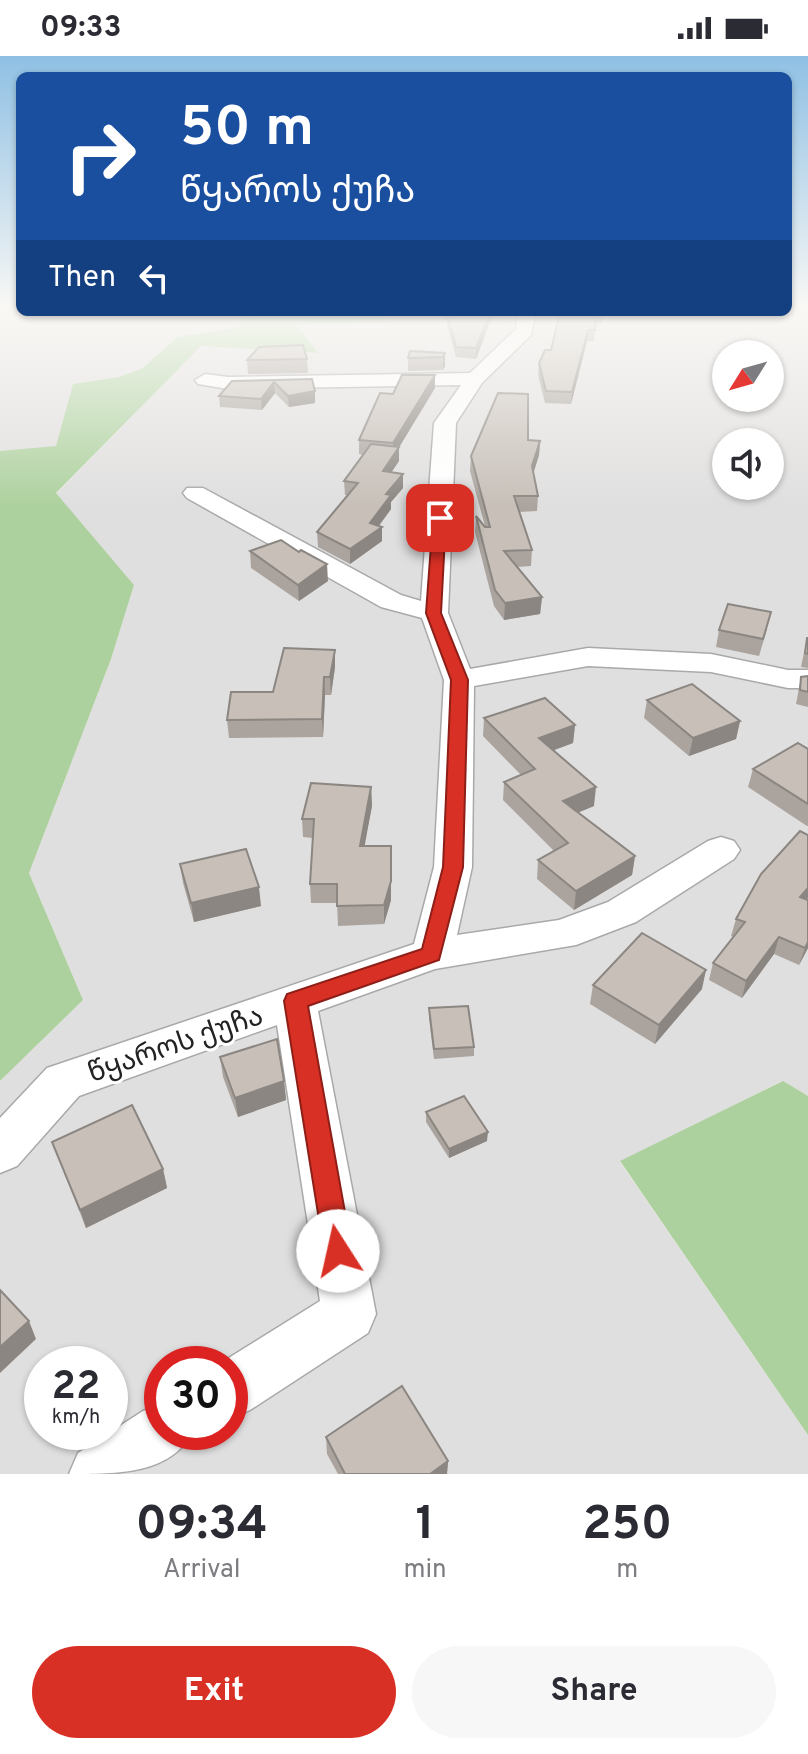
<!DOCTYPE html>
<html lang="en">
<head>
<meta charset="utf-8">
<style>
	:root { --surface:#fff; --page:#f7f7f7; --text:#2b2b33; --muted:#7c7c81; --accent:#d93025 }
	body { margin:0; font-family:Overpass,"Noto Sans Georgian",sans-serif; background:var(--page); color:var(--text); height:100vh; display:flex; flex-direction:column; font-size:30px; white-space:nowrap }
	* { box-sizing:border-box; margin:0 }
	p { font-size:26px; color:var(--muted) }
	.icon { flex:none; width:44px; height:44px; fill:none; stroke:currentColor; stroke-width:2; stroke-linecap:round; stroke-linejoin:round }
	.map { position:relative; height:1418px; overflow:hidden }
	.side { display:flex; flex-direction:column; background:var(--surface); flex:1 }
	.side>* { flex:none }
	.top-card { position:absolute; left:16px; top:16px; width:776px; height:244px; border-radius:12px; box-shadow:0 2px 6px #0004; background:#1a4fa0; color:#fff; overflow:hidden }
	.needle { width:52px; rotate:233deg }
	.buttons { position:absolute; left:712px; top:284px; display:grid; gap:16px }
	.buttons a { display:grid; place-items:center; width:72px; height:72px; border-radius:50%; background:var(--surface); box-shadow:0 2px 6px #0004; font-size:40px }
	.speed { position:absolute; left:24px; top:1290px; display:flex; gap:16px; font-size:40px; font-weight:700; text-align:center }
	.speed>* { display:grid; place-content:center; width:104px; height:104px; border-radius:50%; background:var(--surface); box-shadow:0 2px 6px #0004; line-height:1 }
	.speed small { font-size:20px; font-weight:400 }
	.speed .limit { border:12px solid #d22; background:#fff; color:#111 }
	.pin { position:absolute; display:grid; place-items:center; width:68px; height:68px; color:#fff; margin:-34px; border-radius:16px; box-shadow:0 4px 12px #0006 }
	.me { position:absolute; width:88px; margin:-44px; rotate:350deg; stroke-linejoin:round; filter:drop-shadow(0 0 6px #0008) }
	.turn { display:flex; align-items:center; gap:28px; height:168px; padding:0 32px; font-size:36px }
	.turn .icon { width:104px; height:104px; stroke-width:2.5 }
	.turn b { display:block; font-size:56px; line-height:68px }
	.then { display:flex; align-items:center; height:76px; padding:0 32px; background:#0003; gap:16px; font-size:30px }
	.eta { display:flex; justify-content:space-evenly; align-items:center; height:136px; text-align:center }
	.eta b { font-size:48px; font-weight:700; line-height:56px }
	.primary-button { display:flex; gap:16px; margin-top:auto; padding:16px 32px }
	.primary-button a { flex:1; height:92px; border-radius:48px; background:var(--accent); color:#fff; font-size:32px; font-weight:700; line-height:92px; text-align:center }
	.primary-button a+a { background:var(--page); color:var(--text) }
	.status { display:flex; justify-content:space-between; align-items:center; height:56px; padding:0 40px; background:var(--surface); direction:ltr }
	.status svg { height:22px; fill:currentColor }
	.map>svg:first-child { display:block }
	.residential { fill:#e0dfdf; fill-rule:evenodd }
	.forest { fill:#add19e }
	.lines { fill:none; stroke-linecap:round; stroke-linejoin:round }
	.minor-casing { stroke:#a9a9a9; stroke-width:3 }
	.minor { fill:#fff; fill-rule:evenodd }
	.wall { fill:#aba49e }
	.shaded-wall { fill:#8b8681 }
	.building { fill:#c7bfb8; stroke:#8b8681; stroke-width:2 }
	.route { fill:#d93025; stroke:#8d1f18; stroke-width:2 }
	.labels { text-anchor:middle; stroke-width:6; stroke-linejoin:round; paint-order:stroke }
	.near-street-label { font-size:28px; fill:#222; stroke:#fff }
</style>
</head>
<body>
<div class="status"><b>09:33</b><svg viewBox="0 0 49 12"><path d="M0 12V9h3v3zM5 12V6h3v6zM10 12V3h3v9zM15 12V0h3v12zM26 1h20v11H26zM47 4h2v5h-2z"/></svg></div>
<div class="map">
<svg width="808" height="1418" viewBox="0 0 808 1418">
	<rect width="100%" height="100%" fill="#f2efe9"/>
	<g class="residential">
		<polygon points="0,252 20,252 20,256 238,256 241,271 177,281 143,312 119,321 73,328 56,391 0,395"/>
		<path d="M 788,252 L 808,252 L 808,1040 L 782,1025 L 620,1106 L 808,1379 L 808,1418 L 0,1418 L 0,1025 L 83,944 L 29,817 L 111,603 L 134,529 L 56,438 L 201,289 L 316,297 L 295,268 L 385,267 L 393,256 L 788,256 ZM 726,298 L 770,298 L 770,342 L 726,342 ZM 726,386 L 770,386 L 770,430 L 726,430 ZM 42,1308 L 110,1308 L 110,1376 L 42,1376 ZM 162,1308 L 230,1308 L 230,1376 L 162,1376 Z"/>
	</g>
	<g class="forest">
		<polygon points="238,256 393,256 385,267 296,268 318,297 201,290 56,437 134,529 111,603 29,817 83,944 0,1025 0,395 56,390 73,328 119,321 143,312 177,281 240,271"/>
		<polygon points="783,1025 808,1040 808,1379 620,1105"/>
	</g>
	<g class="lines">
		<defs>
			<g id="minor">
				<polygon points="518,256 536,256 531,279 482,327 456,367 448,557 470,613 588,592 711,598 788,614 808,614 808,632 788,632 711,616 588,610 474,630 472,811 457,879 559,864 608,846 708,785 721,781 734,785 740,794 734,803 636,866 576,889 435,913 318,955 376,1258 368,1277 250,1354 230,1363 230,1308 219,1308 320,1245 277,969 79,1040 17,1110 0,1117 0,1062 47,1012 414,888 434,811 444,624 422,562 381,551 187,442 183,437 187,432 203,432 401,539 421,545 434,367 461,329 228,333 198,328 195,324 205,318 228,321 470,317 516,273"/>
				<path d="M 162,1348 L 162,1376 L 193,1376 C 170,1418 119,1418 69,1418 L 78,1397 L 143,1355 Z"/>
			</g>
		</defs>
		<use href="#minor" class="minor-casing"/>
		<use href="#minor" class="minor"/>
	</g>
	<g class="wall">
		<polygon points="445,256 499,256 490,266 476,303 456,301 445,262"/>
		<polygon points="560,256 603,256 602,268 595,268 594,285 587,285 571,348 545,347 538,319 539,307 551,294"/>
		<polygon points="445,297 445,310 443,314 408,315 408,302"/>
		<polygon points="307,303 308,317 248,318 247,304"/>
		<polygon points="312,323 315,335 315,347 289,351 275,337 262,354 220,351 219,340 232,325"/>
		<polygon points="435,332 399,391 399,405 391,416 403,432 391,446 391,453 379,470 382,471 382,485 350,508 318,491 317,476 347,439 345,439 344,425 363,399 359,398 359,384 393,338"/>
		<polygon points="528,384 540,385 539,399 533,417 538,440 537,455 519,456 532,494 531,510 517,511 542,541 540,558 504,564 494,550 475,476 476,460 485,470 470,415 471,400"/>
		<polygon points="250,495 299,496 328,525 299,545 251,512"/>
		<polygon points="767,573 759,600 716,591 719,574"/>
		<polygon points="807,582 808,582 808,612 801,611"/>
		<polygon points="335,594 335,611 331,639 325,639 323,681 229,682 227,664 273,636"/>
		<polygon points="808,620 808,651 796,648 801,621"/>
		<polygon points="647,644 740,665 736,683 689,700 644,662"/>
		<polygon points="484,662 575,669 573,687 554,694 594,750 577,757 635,800 632,819 574,854 537,823 538,804 554,795 503,744 504,726 521,719 483,680"/>
		<polygon points="808,693 808,770 807,770 748,731 753,713"/>
		<polygon points="371,731 372,750 364,790 391,844 384,868 338,870 337,847 311,847 310,828 313,782 303,781 302,763"/>
		<polygon points="180,808 261,850 194,866 183,827"/>
		<polygon points="807,843 808,892 799,909 774,898 742,942 709,924 713,907 734,881 731,880 736,863"/>
		<polygon points="593,929 702,933 655,988 590,948"/>
		<polygon points="429,952 474,991 474,1000 434,1003 429,962"/>
		<polygon points="220,1001 284,1025 286,1044 238,1061 223,1021"/>
		<polygon points="426,1056 487,1085 449,1102 426,1066"/>
		<polygon points="52,1086 163,1113 167,1132 86,1172"/>
		<polygon points="326,1381 448,1405 447,1418 338,1418 327,1398"/>
	</g>
	<g class="shaded-wall">
		<polygon points="490,256 499,256 490,266 476,303 476,292"/>
		<polygon points="588,274 587,285 571,348 572,336"/>
		<polygon points="445,297 445,310 443,314 443,301"/>
		<polygon points="435,319 435,332 398,393 399,391 399,405 383,429 383,415 393,401 393,387"/>
		<polygon points="274,326 275,337 262,354 261,343"/>
		<polygon points="315,335 315,347 289,351 288,340"/>
		<polygon points="540,385 539,399 531,425 532,410"/>
		<polygon points="403,418 403,432 391,446 391,453 374,476 382,471 382,485 350,508 350,493 370,467 386,438"/>
		<polygon points="327,508 328,525 299,545 298,529"/>
		<polygon points="542,541 540,558 504,564 505,547"/>
		<polygon points="335,594 335,611 331,639 330,621"/>
		<polygon points="324,621 325,639 323,681 322,663"/>
		<polygon points="740,665 736,683 689,700 693,682"/>
		<polygon points="575,669 573,687 538,700 539,682"/>
		<polygon points="371,731 372,750 361,809 360,790"/>
		<polygon points="596,731 594,750 560,764 563,745"/>
		<polygon points="635,800 632,819 574,854 576,835"/>
		<polygon points="391,825 391,844 384,868 384,849"/>
		<polygon points="259,831 261,850 194,866 191,847"/>
		<polygon points="808,832 808,842 795,858 800,841"/>
		<polygon points="779,881 774,898 742,942 746,925"/>
		<polygon points="808,886 808,892 799,909 805,892"/>
		<polygon points="706,914 702,933 655,988 659,969"/>
		<polygon points="284,1025 286,1044 238,1061 235,1042"/>
		<polygon points="488,1076 487,1085 449,1102 449,1093"/>
		<polygon points="163,1113 167,1132 86,1172 80,1154"/>
		<polygon points="29,1265 36,1283 0,1317 0,1291"/>
		<polygon points="448,1405 447,1418 430,1418"/>
	</g>
	<g class="building">
		<polygon points="446,256 490,256 476,292 456,291"/>
		<polygon points="560,256 602,256 603,257 595,257 595,274 588,274 572,336 546,335 539,307 545,294 551,294"/>
		<polygon points="303,289 307,303 247,304 259,291"/>
		<polygon points="410,295 445,297 443,301 408,302"/>
		<polygon points="402,319 435,319 393,387 359,384 380,337 393,338"/>
		<polygon points="312,323 315,335 288,340 274,326 261,343 219,340 232,325"/>
		<polygon points="498,337 528,338 528,384 540,385 532,410 538,440 514,440 532,494 504,495 542,541 505,547 495,534 476,460 485,471 490,471 471,400"/>
		<polygon points="371,388 399,391 383,415 403,418 386,438 391,439 370,467 382,471 350,493 317,476 358,427 344,425"/>
		<polygon points="281,484 299,496 301,494 327,508 298,529 250,495"/>
		<polygon points="728,548 771,556 763,583 719,574"/>
		<polygon points="807,582 808,582 808,598 805,597"/>
		<polygon points="284,592 335,594 330,621 324,621 322,663 227,664 231,636 273,636"/>
		<polygon points="808,620 808,636 800,634 801,621"/>
		<polygon points="692,628 740,665 693,682 647,644"/>
		<polygon points="545,642 575,669 539,682 596,731 563,745 635,800 576,835 538,804 568,787 504,726 535,713 484,662"/>
		<polygon points="798,687 808,693 808,748 753,713"/>
		<polygon points="311,727 371,731 360,790 391,790 391,825 384,849 337,850 337,828 310,828 314,763 302,763"/>
		<polygon points="800,775 808,779 808,832 800,841 808,844 808,886 805,892 779,881 746,925 713,907 745,866 736,863 761,818"/>
		<polygon points="246,793 259,831 191,847 180,808"/>
		<polygon points="642,877 706,914 659,969 593,929"/>
		<polygon points="468,950 474,991 434,993 429,952"/>
		<polygon points="277,983 284,1025 235,1042 220,1001"/>
		<polygon points="464,1040 488,1076 449,1093 426,1056"/>
		<polygon points="132,1049 163,1113 80,1154 52,1086"/>
		<polygon points="0,1234 29,1265 0,1291"/>
		<polygon points="402,1330 448,1405 430,1418 345,1418 326,1381"/>
	</g>
	<linearGradient id="sky" x2="0" y2="1"><stop stop-color="#8fc0e4"/><stop offset="0.56" stop-color="#f9f8f5"/><stop offset="1" stop-color="#f9f8f5" stop-opacity="0"/></linearGradient>
	<rect width="808" height="451" fill="url(#sky)"/>
	<polygon class="route" points="440,458 446,462 441,557 468,624 463,811 439,904 308,950 352,1195 348,1204 338,1208 328,1204 324,1195 284,945 287,938 422,893 443,811 451,624 426,557 433,462"/>
	<g class="labels">
		<g class="near-street-label">
			<text transform="translate(175 987) rotate(-19)" y="10">წყაროს ქუჩა</text>
		</g>
	</g>
</svg>
<div class="buttons">
<a><svg class="needle" viewBox="-14 -14 28 28"><path d="M0-13l5 13h-10z" fill="#e53935"/><path d="M0 13l5-13h-10z" fill="#7c7c81"/></svg></a>
<a><svg class="icon" aria-label="sound" viewBox="0 0 24 24"><path d="M4 9h4l5-4v14l-5-4H4zM17 9q2 3 0 6"/></svg></a>
</div>
<div class="speed"><div>22<small>km/h</small></div><div class="limit">30</div></div>
<div class="pin" style="left:440px;top:462px;background:#d93025"><svg class="icon" aria-label="arrive" viewBox="0 0 24 24"><path d="M6 21V4h12l-3 4 3 4H6"/></svg></div>
<svg class="me" style="left:338px;top:1195px" viewBox="-20 -20 40 40"><circle r="19" fill="#fff"/><path d="M0-13L10 11 0 6-10 11z" fill="#d93025"/></svg>
<div class="top-card">
<div class="turn"><svg class="icon" aria-label="right" viewBox="0 0 24 24"><path d="M7 20v-9h11M14 6l5 5-5 5"/></svg><div><b>50 m</b>წყაროს ქუჩა</div></div>
<div class="then">Then<svg class="icon" aria-label="left" viewBox="0 0 24 24"><path d="M17 20v-9H6M10 6l-5 5 5 5"/></svg></div>
</div>
</div>
<section class="side">
<div class="eta">
<div><b>09:34</b><p>Arrival</p></div>
<div><b>1</b><p>min</p></div>
<div><b>250</b><p>m</p></div>
</div>
<div class="primary-button"><a>Exit</a><a>Share</a></div>
</section>
</body>
</html>
